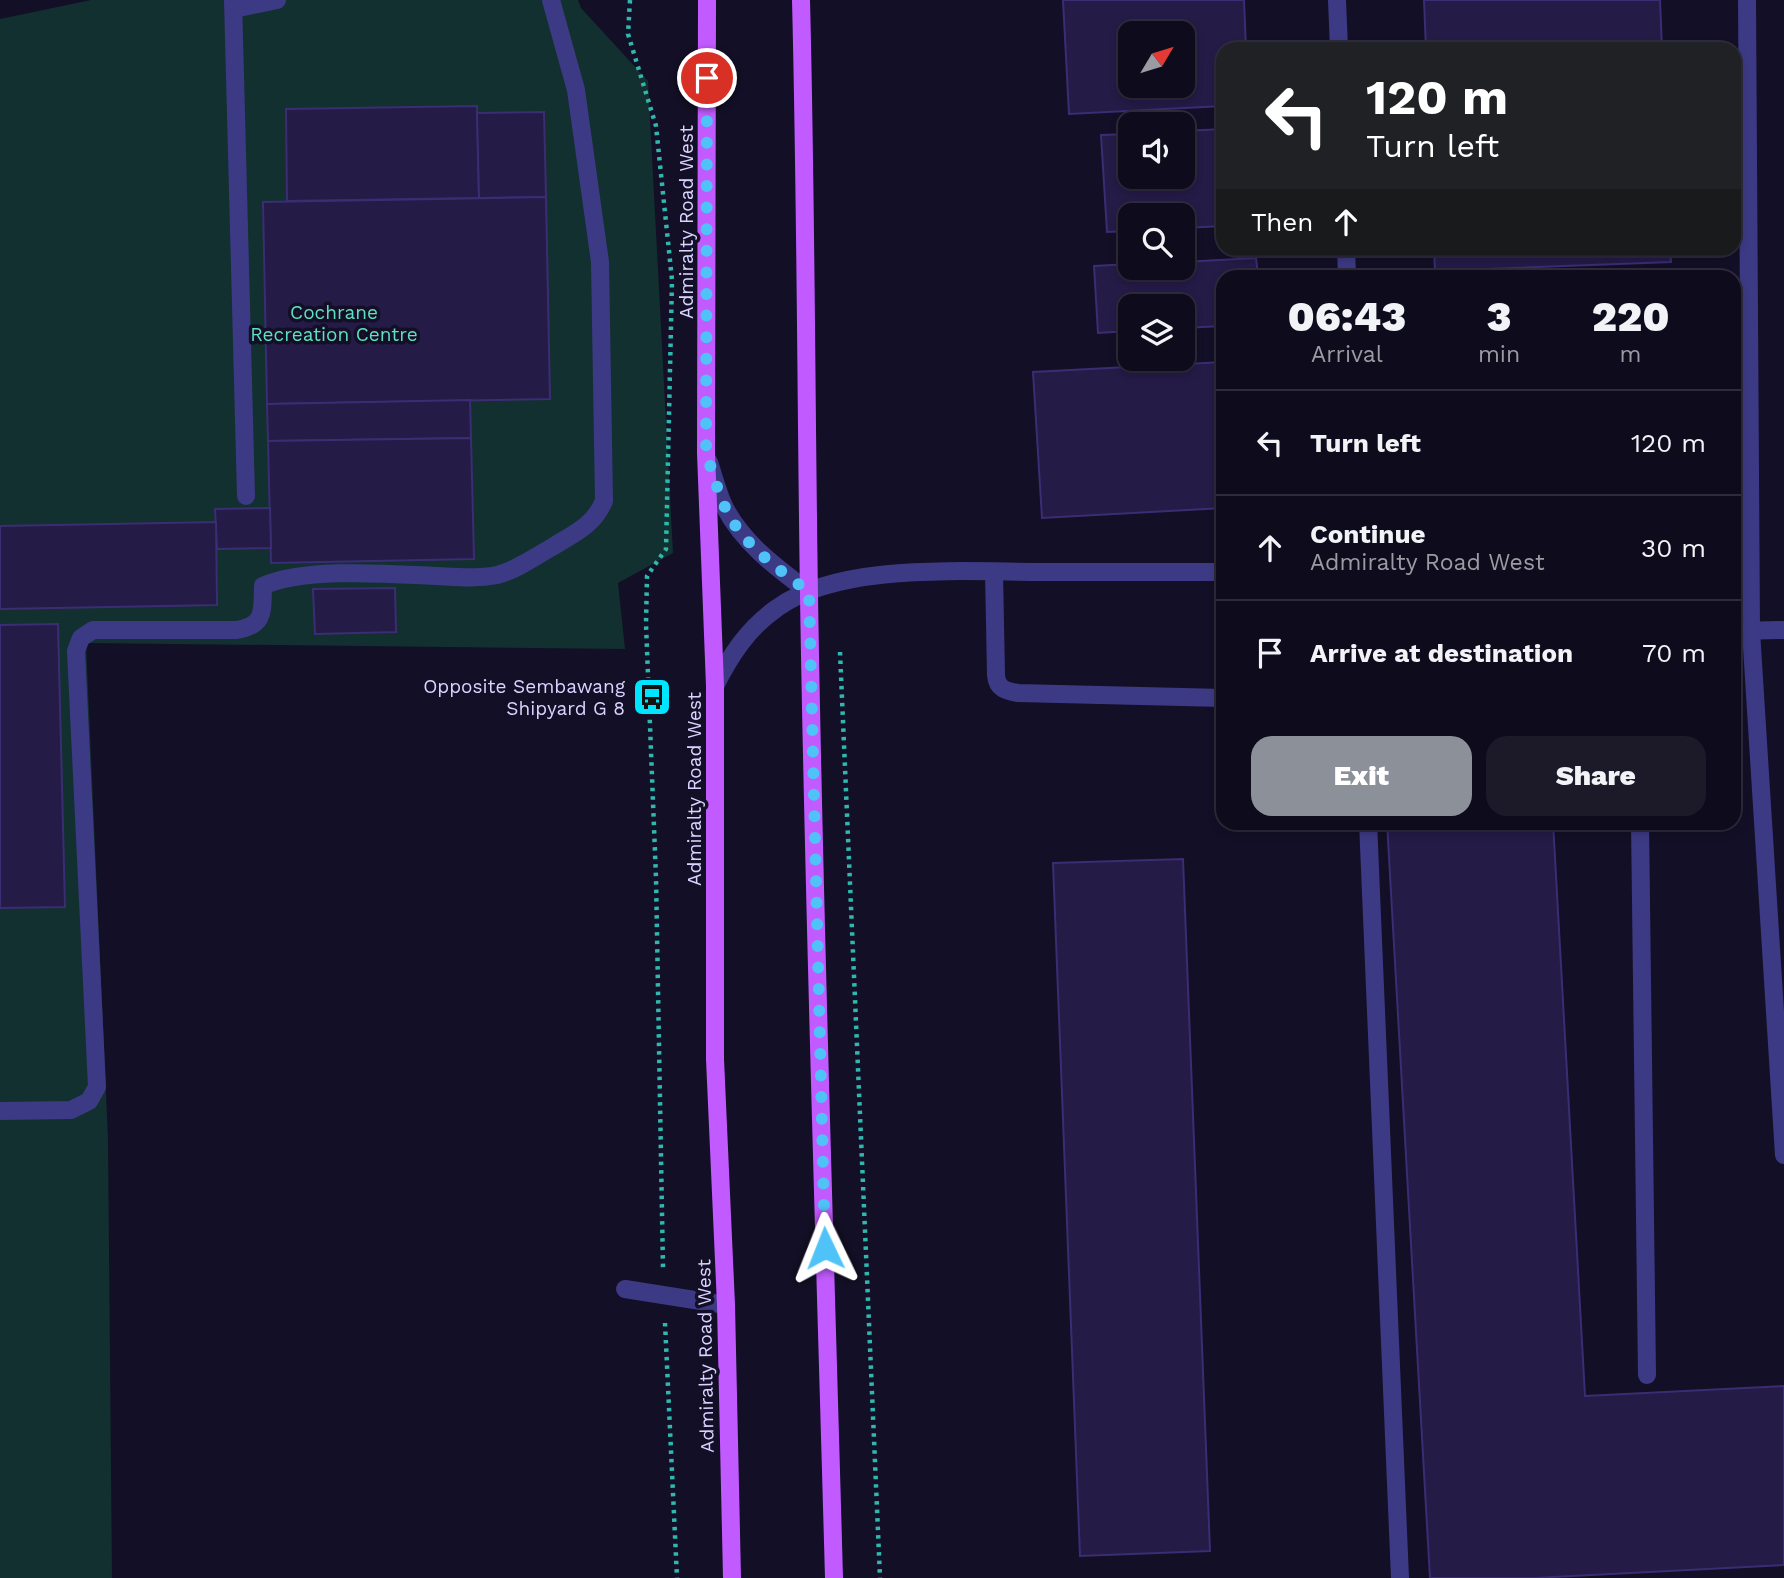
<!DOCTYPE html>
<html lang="en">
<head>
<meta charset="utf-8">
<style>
	:root { --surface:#0e0b1c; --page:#1c1929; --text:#f1f3f6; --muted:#9b9ba3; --line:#2e2b3b; --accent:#8c9099 }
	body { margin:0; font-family:"Work Sans",sans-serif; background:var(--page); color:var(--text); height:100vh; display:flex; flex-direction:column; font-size:26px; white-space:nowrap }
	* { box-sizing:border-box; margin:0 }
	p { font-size:23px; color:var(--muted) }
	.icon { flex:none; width:38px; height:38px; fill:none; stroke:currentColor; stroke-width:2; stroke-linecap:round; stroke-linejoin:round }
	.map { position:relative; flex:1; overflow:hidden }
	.panel { position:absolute; left:1216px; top:270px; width:525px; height:560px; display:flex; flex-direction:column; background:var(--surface); border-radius:21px; box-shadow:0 4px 10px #0003,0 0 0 2px var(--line) }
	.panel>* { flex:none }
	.banner { position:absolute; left:1216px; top:42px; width:525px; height:214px; border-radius:21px; box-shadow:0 4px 10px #0003,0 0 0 2px var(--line); background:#202124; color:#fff; overflow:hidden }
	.needle { width:46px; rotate:52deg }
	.fabs { position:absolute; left:1118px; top:21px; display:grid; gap:14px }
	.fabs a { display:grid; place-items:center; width:77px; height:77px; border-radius:14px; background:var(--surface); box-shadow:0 4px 10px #0003,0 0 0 2px var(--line); font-size:35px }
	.pin { position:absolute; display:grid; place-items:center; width:60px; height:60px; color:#fff; margin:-30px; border:4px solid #fff; border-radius:50%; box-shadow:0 2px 7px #0007 }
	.me { position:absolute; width:77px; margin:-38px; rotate:358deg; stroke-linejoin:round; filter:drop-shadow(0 0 5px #0008) }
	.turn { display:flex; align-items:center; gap:24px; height:147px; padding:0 35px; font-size:32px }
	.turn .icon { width:91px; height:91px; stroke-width:2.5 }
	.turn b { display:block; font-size:49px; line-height:60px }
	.then { display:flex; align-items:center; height:66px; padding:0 35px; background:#0003; gap:14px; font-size:26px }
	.eta { display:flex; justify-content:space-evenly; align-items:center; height:119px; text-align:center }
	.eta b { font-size:42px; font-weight:800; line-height:49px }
	.cta { display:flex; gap:14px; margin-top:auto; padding:14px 35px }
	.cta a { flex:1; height:80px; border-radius:21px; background:var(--accent); color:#fff; font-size:28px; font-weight:800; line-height:80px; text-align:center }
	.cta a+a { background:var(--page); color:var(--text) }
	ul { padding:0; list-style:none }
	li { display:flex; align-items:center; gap:21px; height:105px; padding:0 35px; border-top:2px solid var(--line) }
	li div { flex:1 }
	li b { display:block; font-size:26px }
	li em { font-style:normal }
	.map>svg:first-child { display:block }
	.green { fill:#12302f }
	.building { fill:#241b47; stroke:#3b2d73; stroke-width:2; fill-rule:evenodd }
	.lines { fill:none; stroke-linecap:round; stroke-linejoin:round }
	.path { stroke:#2fb8b0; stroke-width:4.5; stroke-dasharray:3.5 5; stroke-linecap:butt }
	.lane { stroke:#3d3a85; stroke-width:18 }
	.primary { stroke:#c25bff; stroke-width:18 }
	.route { stroke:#4fc3f7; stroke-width:12; stroke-dasharray:0 21.6 }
	.labels { text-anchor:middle; stroke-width:7; stroke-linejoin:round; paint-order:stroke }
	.street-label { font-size:19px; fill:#d9d4ff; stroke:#130f26 }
	.park-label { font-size:19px; fill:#5fe0c0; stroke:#130f26 }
	.poi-label { font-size:19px; fill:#d9d4ff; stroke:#130f26; text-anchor:end }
</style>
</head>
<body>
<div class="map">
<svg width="1784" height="1578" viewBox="0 0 1784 1578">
	<rect width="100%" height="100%" fill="#130f26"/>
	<polygon class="green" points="91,0 578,0 581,8 648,81 673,553 618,583 625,649 86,643 108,1139 112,1578 0,1578 0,19"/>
	<g class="building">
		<path d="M 1063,0 L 1244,0 L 1246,49 L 1223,49 L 1223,106 L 1069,114 ZM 1130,33 L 1183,33 L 1183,86 L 1130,86 Z"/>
		<polygon points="1424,0 1660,0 1662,49 1426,49"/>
		<polygon points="477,106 479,198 287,201 286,109"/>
		<polygon points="544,112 546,197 479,198 477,113"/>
		<polygon points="1223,129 1223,226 1183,228 1183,215 1130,215 1130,231 1107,232 1101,135 1130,134 1130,177 1183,177 1183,131"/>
		<polygon points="546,197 550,399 267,404 263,202"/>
		<polygon points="1434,248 1670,248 1671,262 1435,271"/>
		<polygon points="1256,258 1258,276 1223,276 1223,326 1183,328 1183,306 1130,306 1130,331 1098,333 1094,266 1130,264 1130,268 1183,268 1183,262"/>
		<polygon points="1223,362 1223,508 1042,518 1033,372"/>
		<polygon points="470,400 471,438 268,441 267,404"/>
		<polygon points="471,438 474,559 271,563 268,441"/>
		<polygon points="270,508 271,548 217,549 215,509"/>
		<polygon points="216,522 217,605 0,609 0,526"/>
		<polygon points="395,588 396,632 315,634 313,589"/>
		<polygon points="58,624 65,907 0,908 0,625"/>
		<polygon points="1387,822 1553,822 1585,1396 1784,1386 1784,1565 1534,1578 1430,1578"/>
		<polygon points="1183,859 1210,1551 1080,1556 1053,863"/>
	</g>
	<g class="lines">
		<g class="path">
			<polyline points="630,0 628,34 656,126 672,280 666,549 647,576 646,624 656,878 663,1269"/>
			<polyline points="840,652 880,1578"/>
			<polyline points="665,1323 677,1578"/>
		</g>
		<g class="lane">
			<polyline points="233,0 246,496"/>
			<polyline points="1337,0 1339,49"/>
			<polyline points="1747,0 1751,631 1784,1155"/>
			<polyline points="234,9 277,0"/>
			<polyline points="1346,248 1347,276"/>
			<path d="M 709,462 C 714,477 718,494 725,508 C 744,544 777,568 809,592"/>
			<path d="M 994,572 L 996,675 C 997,689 1006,691 1018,693 L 1223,698"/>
			<polyline points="1734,631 1784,630"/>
			<path d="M 715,686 C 730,656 748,628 777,608 C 840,562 967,572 1042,572 C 1103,572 1163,572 1223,572"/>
			<polyline points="1368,822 1400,1578"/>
			<polyline points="1640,822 1647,1375"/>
			<path d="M 0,1111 L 71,1110 L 89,1101 L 97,1087 L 76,651 L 81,638 L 93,630 L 237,630 C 266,625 262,610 263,586 C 304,567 392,574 438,576 C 457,577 477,579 497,575 C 517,570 536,556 554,546 C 575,533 594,525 604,501 L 600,262 L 576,90 L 551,0"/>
			<polyline points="625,1289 726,1305"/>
		</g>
		<g class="primary">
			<polyline points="707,0 706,453 715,686 715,1059 726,1305 732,1578"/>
			<path d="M 801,0 C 806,198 806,397 809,595 C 814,923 825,1250 834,1578"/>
		</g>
	</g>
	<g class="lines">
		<path class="route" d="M 707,78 L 706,453 C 712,470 717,489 724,505 C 740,543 777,568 809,592 L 825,1248"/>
	</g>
	<defs>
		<symbol id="bus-square" viewBox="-11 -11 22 22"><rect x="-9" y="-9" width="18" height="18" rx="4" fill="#00e5ff" stroke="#130f26"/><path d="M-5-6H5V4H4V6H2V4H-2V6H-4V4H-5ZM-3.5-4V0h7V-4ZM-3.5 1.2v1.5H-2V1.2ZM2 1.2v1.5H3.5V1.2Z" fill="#111"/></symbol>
	</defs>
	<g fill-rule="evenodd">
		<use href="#bus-square" x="630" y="675" width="44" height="44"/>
	</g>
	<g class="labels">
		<g class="street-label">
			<text transform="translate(686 222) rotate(-90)" y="7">Admiralty Road West</text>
			<text transform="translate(694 789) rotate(-90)" y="7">Admiralty Road West</text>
			<text transform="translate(705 1356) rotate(-91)" y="7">Admiralty Road West</text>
		</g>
		<g class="park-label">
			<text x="334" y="319">Cochrane<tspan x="334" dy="22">Recreation Centre</tspan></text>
		</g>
		<g class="poi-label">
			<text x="625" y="693">Opposite Sembawang<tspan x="625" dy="22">Shipyard G 8</tspan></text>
		</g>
	</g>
</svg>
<div class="fabs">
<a><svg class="needle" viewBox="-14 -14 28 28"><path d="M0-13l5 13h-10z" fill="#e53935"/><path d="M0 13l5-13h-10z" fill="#9b9ba3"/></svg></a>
<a><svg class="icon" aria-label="sound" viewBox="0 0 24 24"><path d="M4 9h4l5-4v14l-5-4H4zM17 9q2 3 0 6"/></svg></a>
<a><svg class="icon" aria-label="search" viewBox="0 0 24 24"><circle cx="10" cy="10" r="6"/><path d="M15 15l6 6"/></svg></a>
<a><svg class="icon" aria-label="layers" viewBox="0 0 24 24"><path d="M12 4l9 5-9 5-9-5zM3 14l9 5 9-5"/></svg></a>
</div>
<div class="pin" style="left:707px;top:78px;background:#d93025"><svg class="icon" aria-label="arrive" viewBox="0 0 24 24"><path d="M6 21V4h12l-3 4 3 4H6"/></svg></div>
<svg class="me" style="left:825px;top:1248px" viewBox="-20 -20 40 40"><path d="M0-17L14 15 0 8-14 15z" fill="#4fc3f7" stroke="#fff" stroke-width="4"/></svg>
<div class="banner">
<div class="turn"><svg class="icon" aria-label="left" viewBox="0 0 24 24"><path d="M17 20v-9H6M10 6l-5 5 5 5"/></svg><div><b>120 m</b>Turn left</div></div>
<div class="then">Then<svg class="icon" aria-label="ahead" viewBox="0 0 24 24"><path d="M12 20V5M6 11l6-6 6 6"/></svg></div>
</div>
<section class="panel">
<div class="eta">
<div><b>06:43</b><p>Arrival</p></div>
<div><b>3</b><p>min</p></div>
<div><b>220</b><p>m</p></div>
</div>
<ul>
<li><svg class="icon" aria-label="left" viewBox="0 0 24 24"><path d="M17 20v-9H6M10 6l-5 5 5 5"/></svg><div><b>Turn left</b></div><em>120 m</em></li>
<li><svg class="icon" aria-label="ahead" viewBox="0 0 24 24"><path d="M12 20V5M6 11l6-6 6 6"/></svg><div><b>Continue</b><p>Admiralty Road West</p></div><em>30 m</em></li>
<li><svg class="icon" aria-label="arrive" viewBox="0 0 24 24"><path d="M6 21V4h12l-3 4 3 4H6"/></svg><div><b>Arrive at destination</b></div><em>70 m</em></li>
</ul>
<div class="cta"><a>Exit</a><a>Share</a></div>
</section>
</div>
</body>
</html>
